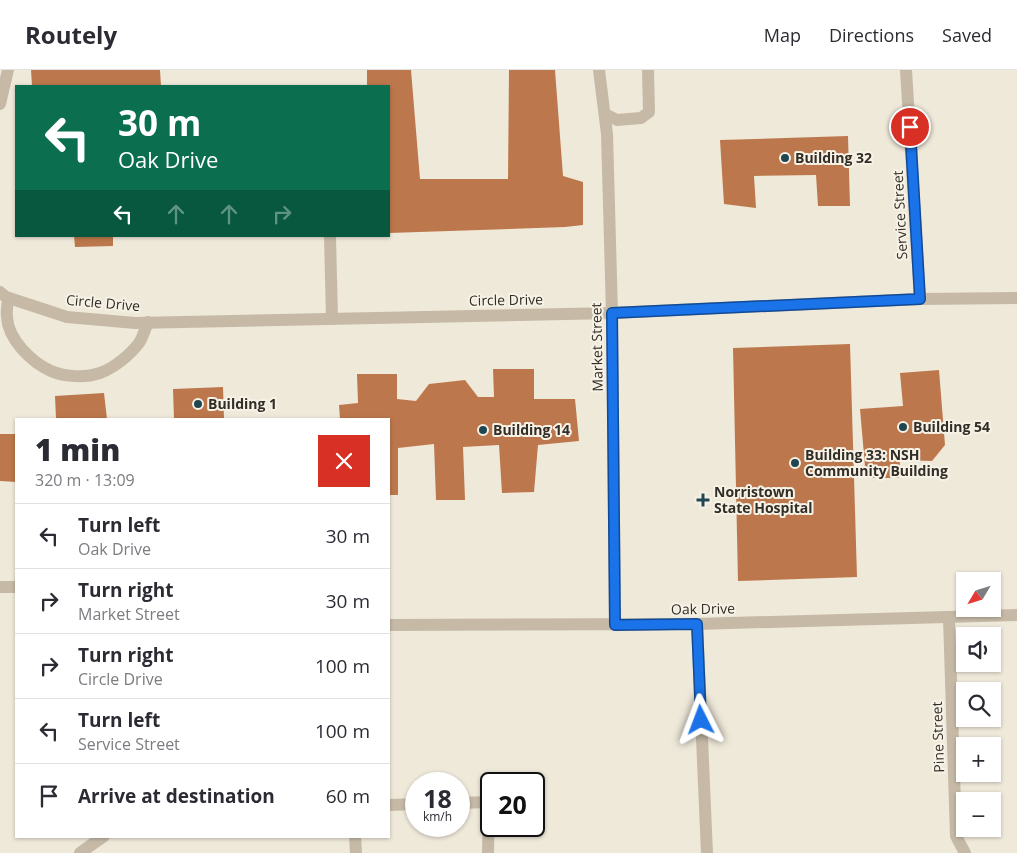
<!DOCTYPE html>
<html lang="en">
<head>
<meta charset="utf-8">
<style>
	:root { --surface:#fff; --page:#f7f7f7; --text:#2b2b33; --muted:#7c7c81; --line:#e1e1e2 }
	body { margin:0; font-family:"Open Sans",sans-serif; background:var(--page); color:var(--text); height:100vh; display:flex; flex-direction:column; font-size:19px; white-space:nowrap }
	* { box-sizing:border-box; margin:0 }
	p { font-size:16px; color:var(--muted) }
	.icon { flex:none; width:28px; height:28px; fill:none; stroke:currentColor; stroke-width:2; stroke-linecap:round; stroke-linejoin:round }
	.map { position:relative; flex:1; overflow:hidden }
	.panel { position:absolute; left:15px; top:348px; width:375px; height:420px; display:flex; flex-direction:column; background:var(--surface); border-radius:0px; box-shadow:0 1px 4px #0004 }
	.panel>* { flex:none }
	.top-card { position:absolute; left:15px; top:15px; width:375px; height:152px; border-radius:0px; box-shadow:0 1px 4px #0004; background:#0b6e4f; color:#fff; overflow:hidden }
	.needle { width:32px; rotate:232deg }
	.controls { position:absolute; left:956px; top:502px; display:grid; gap:10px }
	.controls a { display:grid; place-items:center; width:45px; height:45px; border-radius:0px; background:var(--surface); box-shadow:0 1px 4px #0004; font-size:25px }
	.speed { position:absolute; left:405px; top:702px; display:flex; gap:10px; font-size:25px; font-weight:700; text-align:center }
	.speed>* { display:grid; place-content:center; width:65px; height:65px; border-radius:50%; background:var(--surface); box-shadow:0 1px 4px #0004; line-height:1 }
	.speed small { font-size:12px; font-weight:400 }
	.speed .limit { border:2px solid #111; border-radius:8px; background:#fff; color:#111 }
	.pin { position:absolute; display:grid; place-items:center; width:42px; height:42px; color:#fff; margin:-21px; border:2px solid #fff; border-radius:50%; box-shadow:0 1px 5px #0007 }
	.me { position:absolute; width:55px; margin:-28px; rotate:357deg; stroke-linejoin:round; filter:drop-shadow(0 0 4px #0008) }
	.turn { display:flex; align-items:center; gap:18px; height:105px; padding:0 20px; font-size:22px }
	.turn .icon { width:65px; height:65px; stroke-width:2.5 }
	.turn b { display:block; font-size:35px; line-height:42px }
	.lanes { display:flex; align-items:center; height:48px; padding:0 20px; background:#0003; justify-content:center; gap:25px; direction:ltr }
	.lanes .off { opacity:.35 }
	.round { display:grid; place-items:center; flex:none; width:52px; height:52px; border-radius:0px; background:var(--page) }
	.headline { display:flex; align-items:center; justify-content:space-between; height:85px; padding:0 20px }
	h1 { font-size:30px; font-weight:800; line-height:38px }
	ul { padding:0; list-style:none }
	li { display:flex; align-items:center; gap:15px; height:65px; padding:0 20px; border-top:1px solid var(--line) }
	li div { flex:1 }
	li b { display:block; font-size:19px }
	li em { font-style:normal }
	header { display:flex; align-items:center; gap:30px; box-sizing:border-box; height:70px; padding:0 25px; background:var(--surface); border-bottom:1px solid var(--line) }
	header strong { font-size:24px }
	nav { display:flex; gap:28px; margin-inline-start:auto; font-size:18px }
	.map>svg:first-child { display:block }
	.building { fill:#bc784c }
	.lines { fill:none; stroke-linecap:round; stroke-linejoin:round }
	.minor { stroke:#c6baa7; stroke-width:12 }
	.route-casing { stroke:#114b97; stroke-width:12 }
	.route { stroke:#1a73e8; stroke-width:9 }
	.poi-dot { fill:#204751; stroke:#f7f2e6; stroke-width:2 }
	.labels { text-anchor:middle; stroke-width:4; stroke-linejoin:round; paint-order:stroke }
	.poi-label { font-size:14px; font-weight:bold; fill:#332d27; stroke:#f7f2e6; text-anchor:start }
	.street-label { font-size:14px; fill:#332d27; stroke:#f7f2e6 }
</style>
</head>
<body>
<header>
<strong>Routely</strong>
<nav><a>Map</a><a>Directions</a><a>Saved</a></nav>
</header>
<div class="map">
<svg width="1017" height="783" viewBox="0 0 1017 783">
	<rect width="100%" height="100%" fill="#efe9da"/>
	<g class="building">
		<polygon points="31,0 160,0 161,16 32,16"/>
		<polygon points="367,0 411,0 420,109 508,109 509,0 555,0 563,106 583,112 583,155 565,157 389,163 389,16 367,16"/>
		<polygon points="848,66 850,136 818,136 816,105 754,106 756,138 724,134 720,70"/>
		<polygon points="74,166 113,166 113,176 75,177"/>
		<polygon points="850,274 857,507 738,511 733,278"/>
		<polygon points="493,299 534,299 534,329 575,329 579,371 538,375 534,422 502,423 499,375 463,377 465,430 436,430 434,374 398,378 398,425 389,425 389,349 340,349 339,335 358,333 357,304 397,304 397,329 416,331 429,314 465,310 478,327 494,327"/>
		<polygon points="939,300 945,375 932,391 900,390 899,408 866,408 860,339 903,336 900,303"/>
		<polygon points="223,317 224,349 174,349 173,319"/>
		<polygon points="104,323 107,349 56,349 55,326"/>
		<polygon points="0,364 16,364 16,412 0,411"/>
	</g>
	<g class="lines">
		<g class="minor">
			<polyline points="599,0 607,64 612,243 615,555"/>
			<polyline points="906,0 920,229"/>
			<polyline points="0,34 8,0"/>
			<polyline points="605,44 617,50 641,48 649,42 648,0"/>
			<polyline points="330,166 332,249"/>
			<polyline points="0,222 6,227 67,247 135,253 612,243 920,229 1017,228"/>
			<path d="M 8,228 C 8,234 6,240 7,247 C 8,269 31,292 51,301 C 65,307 85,308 100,303 C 114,298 130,285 139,273 C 143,267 145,259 148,252"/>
			<polyline points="0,517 16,517"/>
			<polyline points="949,548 956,766 965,783"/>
			<polyline points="697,554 707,783"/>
			<polyline points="389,555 697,554 1017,545"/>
			<polyline points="459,733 489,732 488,783"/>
			<polyline points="389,735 416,734"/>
			<polyline points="355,766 356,783"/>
			<polyline points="80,783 104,766"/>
		</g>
	</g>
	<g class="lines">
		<defs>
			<polyline id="route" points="701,650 697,554 615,555 612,243 920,229 910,57"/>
		</defs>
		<use href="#route" class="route-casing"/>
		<use href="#route" class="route"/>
	</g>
	<g class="poi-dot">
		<circle cx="785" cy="88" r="5"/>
		<circle cx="198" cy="334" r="5"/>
		<circle cx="903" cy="357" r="5"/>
		<circle cx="483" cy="360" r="5"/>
		<circle cx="795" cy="393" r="5"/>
		<path d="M700.5 422.5h5v5h5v5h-5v5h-5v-5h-5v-5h5z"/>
	</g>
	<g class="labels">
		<g class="poi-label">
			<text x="795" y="93">Building 32</text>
			<text x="208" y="339">Building 1</text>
			<text x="913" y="362">Building 54</text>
			<text x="493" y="365">Building 14</text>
			<text x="805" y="390">Building 33: NSH<tspan x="805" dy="16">Community Building</tspan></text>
			<text x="714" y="427">Norristown<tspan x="714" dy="16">State Hospital</tspan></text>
		</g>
		<g class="street-label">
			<text transform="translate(900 145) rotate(-93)" y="5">Service Street</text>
			<text transform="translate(506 230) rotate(-1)" y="5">Circle Drive</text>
			<text transform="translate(103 233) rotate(5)" y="5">Circle Drive</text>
			<text transform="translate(597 277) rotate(-91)" y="5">Market Street</text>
			<text transform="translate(703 539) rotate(-1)" y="5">Oak Drive</text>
			<text transform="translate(938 667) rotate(-92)" y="5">Pine Street</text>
		</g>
	</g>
</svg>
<div class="controls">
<a><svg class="needle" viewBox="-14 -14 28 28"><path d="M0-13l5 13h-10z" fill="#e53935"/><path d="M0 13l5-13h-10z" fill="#7c7c81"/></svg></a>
<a><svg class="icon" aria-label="sound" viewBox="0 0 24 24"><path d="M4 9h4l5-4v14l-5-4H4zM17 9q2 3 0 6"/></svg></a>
<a><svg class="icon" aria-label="search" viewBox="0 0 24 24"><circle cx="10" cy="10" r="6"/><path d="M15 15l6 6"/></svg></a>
<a>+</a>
<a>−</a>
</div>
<div class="speed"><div>18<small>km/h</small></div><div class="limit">20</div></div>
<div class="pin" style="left:910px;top:57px;background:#d93025"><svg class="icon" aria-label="arrive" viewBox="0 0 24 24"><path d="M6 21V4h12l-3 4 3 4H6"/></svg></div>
<svg class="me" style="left:701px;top:650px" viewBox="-20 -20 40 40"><path d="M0-17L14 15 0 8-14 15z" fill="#1a73e8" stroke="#fff" stroke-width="4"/></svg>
<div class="top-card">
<div class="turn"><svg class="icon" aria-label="left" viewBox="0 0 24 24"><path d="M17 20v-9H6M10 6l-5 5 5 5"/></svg><div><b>30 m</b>Oak Drive</div></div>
<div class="lanes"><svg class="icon" aria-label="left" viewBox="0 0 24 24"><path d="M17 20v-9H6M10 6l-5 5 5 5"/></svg><svg class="icon off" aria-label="ahead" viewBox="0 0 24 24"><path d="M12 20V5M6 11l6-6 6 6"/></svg><svg class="icon off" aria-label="ahead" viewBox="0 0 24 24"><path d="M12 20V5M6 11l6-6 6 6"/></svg><svg class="icon off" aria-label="right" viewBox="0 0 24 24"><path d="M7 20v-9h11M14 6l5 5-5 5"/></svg></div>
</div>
<section class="panel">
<div class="headline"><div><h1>1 min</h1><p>320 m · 13:09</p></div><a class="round" style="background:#d93025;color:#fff"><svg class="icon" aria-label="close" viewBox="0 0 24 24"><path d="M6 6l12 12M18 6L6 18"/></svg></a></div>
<ul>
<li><svg class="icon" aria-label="left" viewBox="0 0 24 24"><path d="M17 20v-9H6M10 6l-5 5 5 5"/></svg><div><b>Turn left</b><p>Oak Drive</p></div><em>30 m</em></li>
<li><svg class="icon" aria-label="right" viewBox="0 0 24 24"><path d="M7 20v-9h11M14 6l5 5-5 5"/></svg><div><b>Turn right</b><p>Market Street</p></div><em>30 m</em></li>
<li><svg class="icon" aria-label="right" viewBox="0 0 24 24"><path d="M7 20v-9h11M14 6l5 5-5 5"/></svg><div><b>Turn right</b><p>Circle Drive</p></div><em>100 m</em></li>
<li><svg class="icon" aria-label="left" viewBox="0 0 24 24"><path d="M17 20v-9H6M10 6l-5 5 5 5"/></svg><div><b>Turn left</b><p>Service Street</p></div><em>100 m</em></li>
<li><svg class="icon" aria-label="arrive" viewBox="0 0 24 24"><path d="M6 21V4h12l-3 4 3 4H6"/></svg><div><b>Arrive at destination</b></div><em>60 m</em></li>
</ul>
</section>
</div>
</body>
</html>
